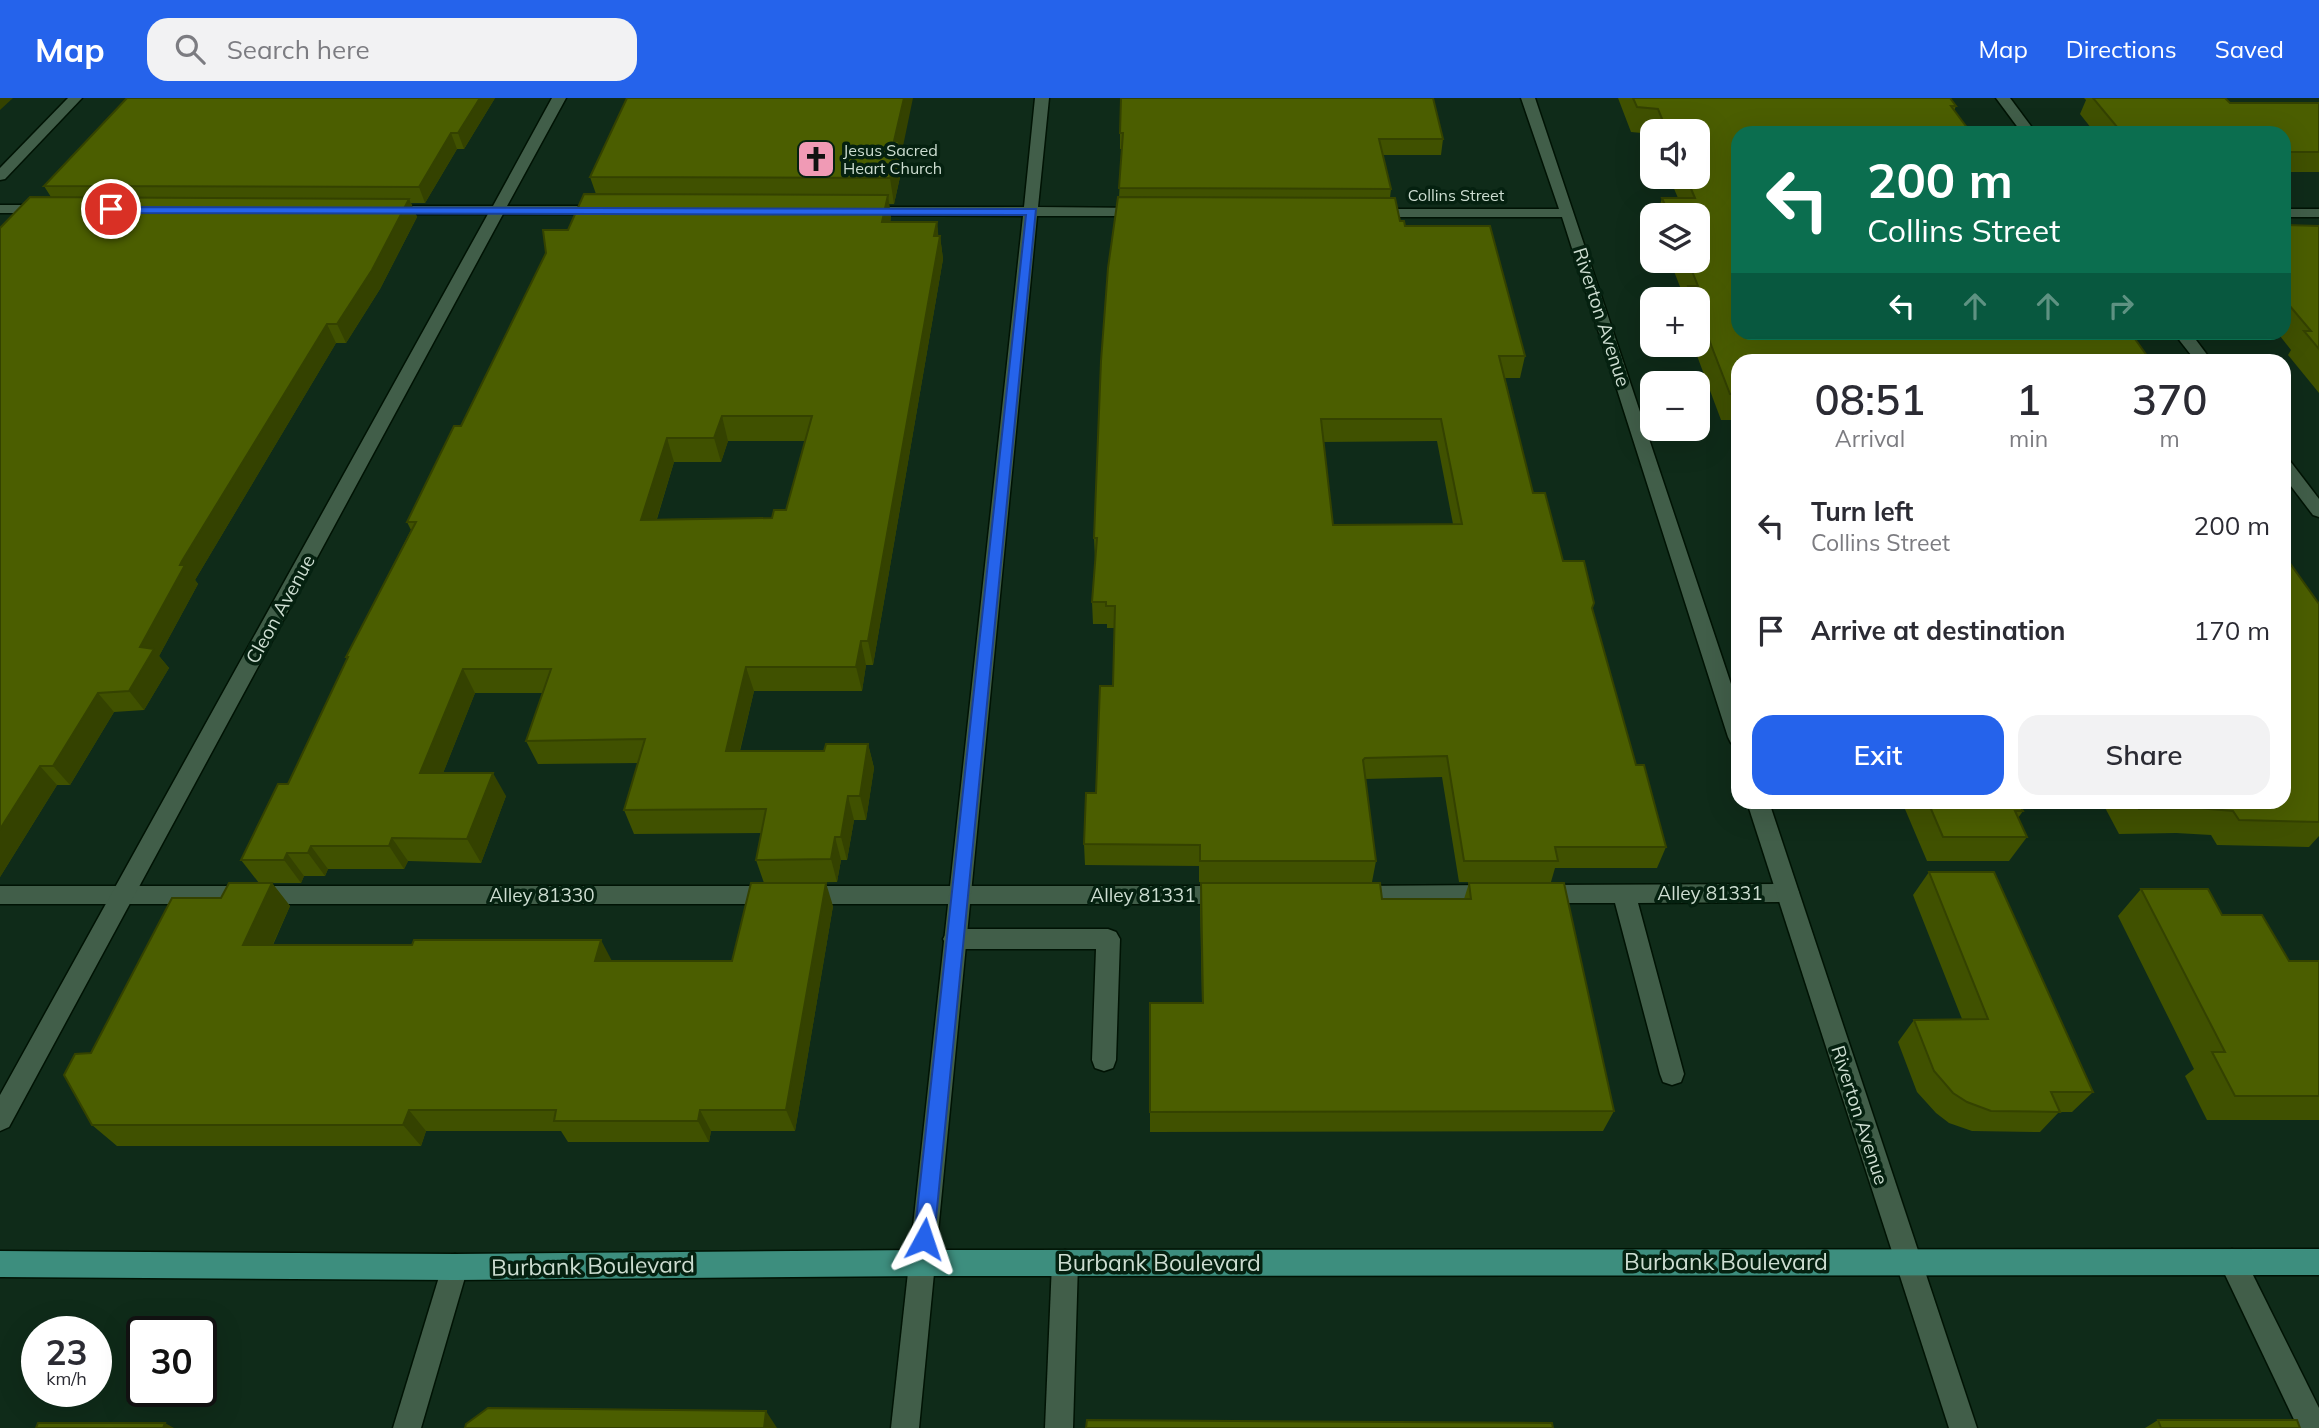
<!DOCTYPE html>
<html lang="en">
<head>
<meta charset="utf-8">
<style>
	:root { --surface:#fff; --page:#f2f2f3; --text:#2b2b33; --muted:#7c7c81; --accent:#2563eb }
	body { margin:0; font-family:Mulish,sans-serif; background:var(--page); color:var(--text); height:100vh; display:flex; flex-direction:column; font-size:26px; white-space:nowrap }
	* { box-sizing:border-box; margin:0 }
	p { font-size:23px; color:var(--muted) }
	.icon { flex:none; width:38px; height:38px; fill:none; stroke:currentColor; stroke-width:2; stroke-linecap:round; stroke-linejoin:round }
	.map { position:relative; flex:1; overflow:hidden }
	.details { position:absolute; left:1731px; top:256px; width:560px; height:455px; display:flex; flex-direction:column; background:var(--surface); border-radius:21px; box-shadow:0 7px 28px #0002 }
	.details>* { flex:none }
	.banner { position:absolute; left:1731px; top:28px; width:560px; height:214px; border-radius:21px; box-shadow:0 7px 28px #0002; background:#0b6e4f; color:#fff; overflow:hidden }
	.buttons { position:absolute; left:1640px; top:21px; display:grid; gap:14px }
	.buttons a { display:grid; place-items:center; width:70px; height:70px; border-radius:14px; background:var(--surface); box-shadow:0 7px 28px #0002; font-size:35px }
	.speed { position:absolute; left:21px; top:1218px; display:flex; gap:14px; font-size:35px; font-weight:700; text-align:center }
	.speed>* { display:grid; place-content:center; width:91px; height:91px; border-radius:50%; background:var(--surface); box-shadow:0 7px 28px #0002; line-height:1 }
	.speed small { font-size:18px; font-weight:400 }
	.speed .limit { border:4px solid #111; border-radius:10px; background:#fff; color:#111 }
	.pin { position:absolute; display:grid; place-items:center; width:60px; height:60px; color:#fff; margin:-30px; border:4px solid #fff; border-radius:50%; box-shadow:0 2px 7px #0007 }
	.me { position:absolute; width:77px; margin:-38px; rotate:5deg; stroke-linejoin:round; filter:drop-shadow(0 0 5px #0008) }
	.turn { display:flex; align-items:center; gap:24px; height:147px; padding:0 21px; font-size:32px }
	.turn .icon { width:91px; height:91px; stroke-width:2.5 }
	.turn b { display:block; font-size:49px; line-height:60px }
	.lanes { display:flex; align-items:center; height:66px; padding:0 21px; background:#0003; justify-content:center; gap:35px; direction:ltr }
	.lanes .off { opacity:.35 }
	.eta { display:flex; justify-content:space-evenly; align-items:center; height:119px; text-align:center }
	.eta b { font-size:42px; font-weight:600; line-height:49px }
	.cta { display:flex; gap:14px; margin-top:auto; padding:14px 21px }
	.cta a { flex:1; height:80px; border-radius:21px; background:var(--accent); color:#fff; font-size:28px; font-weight:600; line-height:80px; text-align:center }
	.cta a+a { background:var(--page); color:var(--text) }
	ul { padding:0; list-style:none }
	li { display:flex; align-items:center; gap:21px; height:105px; padding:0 21px }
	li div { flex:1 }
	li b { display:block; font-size:26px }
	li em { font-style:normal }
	header { display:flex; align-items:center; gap:42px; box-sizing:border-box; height:98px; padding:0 35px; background:var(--accent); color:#fff }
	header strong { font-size:33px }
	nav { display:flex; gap:38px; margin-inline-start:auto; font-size:24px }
	.search { width:490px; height:63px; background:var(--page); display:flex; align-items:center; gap:18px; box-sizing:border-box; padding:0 24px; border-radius:21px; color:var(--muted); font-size:26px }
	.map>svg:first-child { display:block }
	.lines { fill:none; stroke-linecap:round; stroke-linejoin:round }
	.lane-casing { stroke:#001304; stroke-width:3 }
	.street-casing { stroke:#001304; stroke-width:3 }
	.primary-casing { stroke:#001304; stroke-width:3 }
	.lane { fill:#415e49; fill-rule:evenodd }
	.street { fill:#415e49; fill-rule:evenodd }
	.primary { fill:#3d8e7e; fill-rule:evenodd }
	.wall { fill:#405100; fill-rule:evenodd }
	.shaded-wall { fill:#344200 }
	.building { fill:#4b5e00; stroke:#344200; stroke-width:2; fill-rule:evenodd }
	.route { fill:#2563eb; stroke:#184099; stroke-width:2 }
	.labels { text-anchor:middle; stroke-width:7; stroke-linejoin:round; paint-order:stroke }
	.far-poi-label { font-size:16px; fill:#cdddd1; stroke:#052110; text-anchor:start }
	.far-street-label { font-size:16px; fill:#cdddd1; stroke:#052110 }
	.street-label { font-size:19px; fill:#cdddd1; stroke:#052110 }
	.near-street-label { font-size:23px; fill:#cdddd1; stroke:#052110 }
</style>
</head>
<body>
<header>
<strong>Map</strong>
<div class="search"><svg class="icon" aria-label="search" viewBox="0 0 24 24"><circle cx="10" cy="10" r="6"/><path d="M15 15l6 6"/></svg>Search here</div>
<nav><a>Map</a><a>Directions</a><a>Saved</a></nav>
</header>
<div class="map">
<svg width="2319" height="1330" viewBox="0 0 2319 1330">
	<rect width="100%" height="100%" fill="#0f2b19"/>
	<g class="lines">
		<defs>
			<g id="lane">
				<polygon points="1788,786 1796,788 1799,795 1796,802 1788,804 1638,805 1684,976 1681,984 1672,987 1663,984 1660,976 1615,805 1539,805 1531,803 1528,796 1531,789 1539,787"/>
				<polygon points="1492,787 1500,789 1503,796 1500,803 1492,805 1353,806 1345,804 1342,797 1345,790 1353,788"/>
				<polygon points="0,788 1226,788 1234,790 1237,797 1234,804 1226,806 0,806"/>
				<polygon points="955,831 1108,831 1116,834 1120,841 1116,962 1113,970 1104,973 1095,970 1092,962 1096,851 955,851 947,848 943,841 947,834"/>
				<polygon points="2232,1151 2242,1155 2319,1310 2319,1330 2298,1330 2219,1164 2222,1155"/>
				<polygon points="922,1152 932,1156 935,1165 919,1330 891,1330 909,1165 912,1156"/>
				<polygon points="1065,1152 1075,1156 1078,1165 1073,1330 1045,1330 1052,1165 1055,1156"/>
			</g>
			<g id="street">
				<polygon points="68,0 82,0 5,81 0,82 0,70"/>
				<polygon points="552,0 566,0 507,108 604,108 611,112 604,116 503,116 9,1029 0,1033 0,997 488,116 387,116 380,112 387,108 493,108"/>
				<polygon points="1035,0 1049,0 1038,109 1143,110 1150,114 1143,118 1037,118 935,1165 932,1174 922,1178 912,1174 909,1165 1023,118 863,117 856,113 863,109 1024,109"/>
				<polygon points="1521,0 1535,0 1738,607 1738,647 1731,645 1728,639 1562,119 1371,119 1364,115 1371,111 1559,111"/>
				<polygon points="1996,0 2010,0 2036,35 2022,35"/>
				<polygon points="0,107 47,107 54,111 47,115 0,115"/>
				<rect x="2284" y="111" width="35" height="8"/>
				<polygon points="2173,234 2190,234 2211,262 2195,262"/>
				<polygon points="2284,361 2290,363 2319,401 2319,419 2313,417 2284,379"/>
				<polygon points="1747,704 1769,704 1977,1330 1949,1330"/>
				<polygon points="455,1156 465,1160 468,1169 421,1330 393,1330 442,1169 445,1160"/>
			</g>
			<polygon id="primary" points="2319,1151 2319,1177 922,1178 455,1182 0,1179 0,1153 455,1156 922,1152"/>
		</defs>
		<use href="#lane" class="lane-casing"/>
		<use href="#street" class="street-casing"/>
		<use href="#primary" class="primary-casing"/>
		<use href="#lane" class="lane"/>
		<use href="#street" class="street"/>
		<use href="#primary" class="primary"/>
	</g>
	<g class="wall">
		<polygon points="495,0 464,51 457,51 425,105 411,105 417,119 380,191 346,245 336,245 195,482 198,486 159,558 169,570 144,612 114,614 70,687 57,687 0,779 0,130 51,99 44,88"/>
		<polygon points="1618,0 1950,0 1956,8 1954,13 1738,262 1738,332 1734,322 1721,322 1693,247 1698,247 1698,201 1684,201 1684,199 1670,163 1698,163 1698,117 1657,117 1662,100 1678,100 1669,79 1698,79 1698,33 1652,33 1652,36 1631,34"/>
		<polygon points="2084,0 2225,0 2230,5 2319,5 2319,74 2284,74 2284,35 2095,35 2080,16 2086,2"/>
		<path d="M 1120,35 L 1443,41 L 1441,57 L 1383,57 L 1391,91 L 1390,100 L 1400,123 L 1525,258 L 1520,280 L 1505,280 L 1533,395 L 1563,463 L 1594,505 L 1592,513 L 1636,667 L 1666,749 L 1657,770 L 1555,770 L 1551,784 L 1459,784 L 1442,679 L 1365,681 L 1376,763 L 1372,784 L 1199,784 L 1199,768 L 1085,767 L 1084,746 L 1096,695 L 1113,588 L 1115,530 L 1107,530 L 1107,526 L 1093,526 L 1092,504 L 1095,462 L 1094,440 L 1119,99 L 1122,51 L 1120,51 ZM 1437,343 L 1453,426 L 1333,427 L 1323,344 Z"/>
		<path d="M 901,58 L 902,70 L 894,106 L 889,106 L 891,120 L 890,124 L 937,124 L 938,138 L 940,138 L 943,161 L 873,567 L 866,567 L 862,593 L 754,593 L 740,653 L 824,653 L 868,646 L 874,670 L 866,722 L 854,722 L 847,762 L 841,762 L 837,784 L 764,785 L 756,762 L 761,735 L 634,736 L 624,712 L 638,665 L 538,666 L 526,643 L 543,595 L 475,595 L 443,675 L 506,698 L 481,765 L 408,763 L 404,771 L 328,771 L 325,778 L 304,778 L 301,785 L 272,785 L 290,808 L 273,847 L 613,863 L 732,863 L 833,808 L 795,1033 L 711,1033 L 709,1044 L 568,1044 L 561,1033 L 426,1033 L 421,1048 L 117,1048 L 92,1027 L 91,955 L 221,800 L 259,785 L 241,762 L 288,686 L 347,562 L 346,559 L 411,432 L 407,424 L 461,328 L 568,132 L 596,96 L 590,79 ZM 728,343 L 805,343 L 786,412 L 772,420 L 657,421 L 674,364 L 721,364 Z"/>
		<polygon points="2284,127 2319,128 2319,295 2288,257 2291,252 2277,234 2284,234"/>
		<polygon points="2319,506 2319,738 2309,749 2217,747 2211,737 2176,735 2119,736 2102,704 2284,704"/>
		<polygon points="1902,704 2018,704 2023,713 2018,720 2027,739 2009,763 1927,763"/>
		<polygon points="1929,774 2093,994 2072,1014 2059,1014 2040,1034 1972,1033 1949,1025 1936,1015 1917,994 1898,944 1914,922 1962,921 1913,797"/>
		<polygon points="1201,785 1382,801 1464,801 1469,785 1614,1013 1603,1033 1150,1034 1150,905 1202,905 1200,808"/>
		<polygon points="2141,791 2222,817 2289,863 2319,863 2319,1022 2207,1022 2185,978 2194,971 2118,818"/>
		<polygon points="2158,1322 2300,1330 2145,1330"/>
	</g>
	<g class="shaded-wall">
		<polygon points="0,0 13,0 0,12"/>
		<polygon points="480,0 495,0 464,51 458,35"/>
		<polygon points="904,0 913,0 901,58 902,70 894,106 890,80 894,43"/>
		<polygon points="451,35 457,51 425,105 419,89"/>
		<polygon points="888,97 891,120 885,147 882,124"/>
		<polygon points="409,101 417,119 380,191 346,245 337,226"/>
		<polygon points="937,124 939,144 940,138 943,161 873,567 868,543"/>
		<polygon points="327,226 336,245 195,482 198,486 159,558 169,570 144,612 129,593 140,549 182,463"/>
		<polygon points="722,318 728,343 721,364 714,340"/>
		<polygon points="667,340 674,364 649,446 641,422"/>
		<polygon points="861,543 866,567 862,593 856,569"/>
		<polygon points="746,569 754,593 734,676 726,653"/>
		<polygon points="463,571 475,595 434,698 420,675"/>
		<polygon points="98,595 114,614 70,687 53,668"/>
		<polygon points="868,646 874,670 866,722 860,698"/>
		<polygon points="40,668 57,687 0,779 0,731"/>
		<polygon points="493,675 506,698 481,765 467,741"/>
		<polygon points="848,698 854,722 847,762 841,739"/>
		<polygon points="835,739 841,762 837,784 831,761"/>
		<polygon points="392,740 408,763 404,771 389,748"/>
		<polygon points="311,748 328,771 325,778 308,755"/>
		<polygon points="287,755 304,778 301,785 284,762"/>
		<polygon points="272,785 290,808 262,870 243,847"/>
		<polygon points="826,785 833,808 795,1033 786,1012"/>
		<polygon points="601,842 613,865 595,863"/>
		<polygon points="409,1012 426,1033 421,1048 403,1027"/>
		<polygon points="700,1012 711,1033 709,1044 698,1023"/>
		<polygon points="766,1313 777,1330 764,1330"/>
		<polygon points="165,1325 174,1330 163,1330"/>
	</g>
	<g class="building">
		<polygon points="127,0 480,0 458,35 451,35 419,89 44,88"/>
		<polygon points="627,0 904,0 894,43 899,43 890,80 590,79"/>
		<polygon points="1121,0 1433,0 1443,41 1379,41 1391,91 1119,90 1123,35 1120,35"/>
		<polygon points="1633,0 1950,0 1956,8 1951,8 1971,35 1738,35 1738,234 2130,234 2150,262 1738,262 1738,296 1730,296 1698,213 1698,201 1693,201 1688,188 1698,188 1688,163 1698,163 1698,117 1669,117 1662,100 1695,100 1686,79 1698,79 1698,33 1667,33 1658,11 1637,9"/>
		<polygon points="2093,0 2225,0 2230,5 2319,5 2319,54 2284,54 2284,35 2122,35"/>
		<path d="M 584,96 L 888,97 L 882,124 L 937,124 L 934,138 L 940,138 L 868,543 L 861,543 L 856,569 L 746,569 L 726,653 L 824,653 L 826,646 L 868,646 L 860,698 L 848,698 L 841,739 L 835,739 L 831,761 L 756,762 L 766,711 L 624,712 L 645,641 L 526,643 L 551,571 L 463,571 L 420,675 L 493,675 L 467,741 L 392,740 L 389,748 L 311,748 L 308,755 L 287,755 L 284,762 L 241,762 L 278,686 L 288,686 L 348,559 L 346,559 L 416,424 L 407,424 L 454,328 L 461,328 L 546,155 L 543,132 L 568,132 ZM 722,318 L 812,318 L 786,412 L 774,412 L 772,420 L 641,422 L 667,340 L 714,340 Z"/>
		<polygon points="30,99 409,101 372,172 337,226 327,226 182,463 180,467 185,467 140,549 154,551 129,593 98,595 53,668 40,668 0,731 0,130"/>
		<path d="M 1118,99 L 1395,100 L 1400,123 L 1404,123 L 1405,128 L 1490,128 L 1525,258 L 1499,258 L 1533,395 L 1545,395 L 1563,463 L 1584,463 L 1594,505 L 1592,510 L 1636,667 L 1644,667 L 1666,749 L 1555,749 L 1558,763 L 1464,763 L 1447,658 L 1365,660 L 1363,662 L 1376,763 L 1200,763 L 1200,747 L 1084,746 L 1086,695 L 1096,695 L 1100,588 L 1113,588 L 1115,508 L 1106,508 L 1106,504 L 1092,504 L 1097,440 L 1094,440 L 1101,263 L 1108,170 ZM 1321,321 L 1441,321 L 1462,426 L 1333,427 Z"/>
		<polygon points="2284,127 2319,128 2319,251 2304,233 2311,233 2284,201"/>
		<polygon points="2284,457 2319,506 2319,724 2239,722 2233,713 2198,710 2139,711 2135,704 2284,704"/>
		<polygon points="1928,704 2018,704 2023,713 2015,713 2027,739 1943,739"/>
		<polygon points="1929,774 1994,774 2093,994 2051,994 2060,1014 1991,1013 1967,1004 1953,995 1934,973 1914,922 1988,921"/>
		<polygon points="229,785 272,785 243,847 412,847 414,842 601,842 595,863 732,863 751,785 826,785 786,1012 700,1012 698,1023 554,1023 556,1012 409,1012 403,1027 92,1027 64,977 75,956 91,955 172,800 221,800"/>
		<polygon points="1201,785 1380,785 1382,801 1471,801 1469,785 1564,785 1614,1013 1150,1014 1150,905 1203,905"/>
		<polygon points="2141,791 2208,791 2222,817 2262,817 2289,863 2319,863 2319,998 2235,998 2212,954 2225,954"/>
		<polygon points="488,1310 766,1313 764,1330 465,1330 466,1326"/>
		<polygon points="1087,1322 1552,1325 1553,1330 1086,1330"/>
		<polygon points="2158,1322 2297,1322 2300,1330 2161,1330"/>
		<polygon points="38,1325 165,1325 163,1330 36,1330"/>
	</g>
	<polygon class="route" points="107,109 1036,111 934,1141 931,1148 924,1151 917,1148 914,1141 1026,117 111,115 107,114"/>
	<defs>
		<symbol id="church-square" viewBox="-11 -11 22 22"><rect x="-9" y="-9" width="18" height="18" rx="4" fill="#f09ab5" stroke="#052110"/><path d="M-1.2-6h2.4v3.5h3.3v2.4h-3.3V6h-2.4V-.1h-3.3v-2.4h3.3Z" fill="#111"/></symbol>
	</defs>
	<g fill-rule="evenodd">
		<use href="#church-square" x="794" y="39" width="44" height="44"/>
	</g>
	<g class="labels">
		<g class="far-poi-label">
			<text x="843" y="58">Jesus Sacred<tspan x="843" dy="18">Heart Church</tspan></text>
		</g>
		<g class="far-street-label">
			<text x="1456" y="103">Collins Street</text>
		</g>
		<g class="street-label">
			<text transform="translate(1602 219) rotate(72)" y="7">Riverton Avenue</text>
			<text transform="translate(280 511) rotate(-61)" y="7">Cleon Avenue</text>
			<text x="1710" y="802">Alley 81331</text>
			<text x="542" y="804">Alley 81330</text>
			<text x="1143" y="804">Alley 81331</text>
			<text transform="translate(1860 1017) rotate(72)" y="7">Riverton Avenue</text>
		</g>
		<g class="near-street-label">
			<text x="1726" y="1172">Burbank Boulevard</text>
			<text x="1159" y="1173">Burbank Boulevard</text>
			<text transform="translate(593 1168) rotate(-1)" y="8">Burbank Boulevard</text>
		</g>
	</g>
</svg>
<div class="buttons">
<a><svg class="icon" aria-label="sound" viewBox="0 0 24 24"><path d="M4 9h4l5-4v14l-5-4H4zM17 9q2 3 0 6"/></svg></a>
<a><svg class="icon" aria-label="layers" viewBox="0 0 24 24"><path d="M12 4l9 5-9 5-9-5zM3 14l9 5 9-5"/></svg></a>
<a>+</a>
<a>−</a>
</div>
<div class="speed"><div>23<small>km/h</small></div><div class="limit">30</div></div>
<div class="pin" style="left:111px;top:111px;background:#d93025"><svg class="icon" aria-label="arrive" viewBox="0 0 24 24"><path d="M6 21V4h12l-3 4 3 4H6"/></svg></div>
<svg class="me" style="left:924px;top:1141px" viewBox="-20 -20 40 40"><path d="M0-17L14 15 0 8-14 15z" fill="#2563eb" stroke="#fff" stroke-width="4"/></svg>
<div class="banner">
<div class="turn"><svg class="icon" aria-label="left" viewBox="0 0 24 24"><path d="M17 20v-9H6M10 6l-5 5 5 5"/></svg><div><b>200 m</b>Collins Street</div></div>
<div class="lanes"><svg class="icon" aria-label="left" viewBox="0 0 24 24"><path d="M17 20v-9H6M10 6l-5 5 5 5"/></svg><svg class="icon off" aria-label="ahead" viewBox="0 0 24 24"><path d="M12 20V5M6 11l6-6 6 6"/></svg><svg class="icon off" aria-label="ahead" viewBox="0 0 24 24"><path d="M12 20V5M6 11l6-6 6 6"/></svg><svg class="icon off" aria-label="right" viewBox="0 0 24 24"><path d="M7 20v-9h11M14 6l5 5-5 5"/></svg></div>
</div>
<section class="details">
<div class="eta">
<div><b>08:51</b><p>Arrival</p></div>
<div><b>1</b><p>min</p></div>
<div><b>370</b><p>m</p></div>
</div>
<ul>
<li><svg class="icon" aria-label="left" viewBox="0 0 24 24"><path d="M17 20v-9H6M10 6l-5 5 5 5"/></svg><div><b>Turn left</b><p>Collins Street</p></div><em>200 m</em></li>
<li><svg class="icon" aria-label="arrive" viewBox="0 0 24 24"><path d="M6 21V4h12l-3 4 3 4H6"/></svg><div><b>Arrive at destination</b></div><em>170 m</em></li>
</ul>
<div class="cta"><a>Exit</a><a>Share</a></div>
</section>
</div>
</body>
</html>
